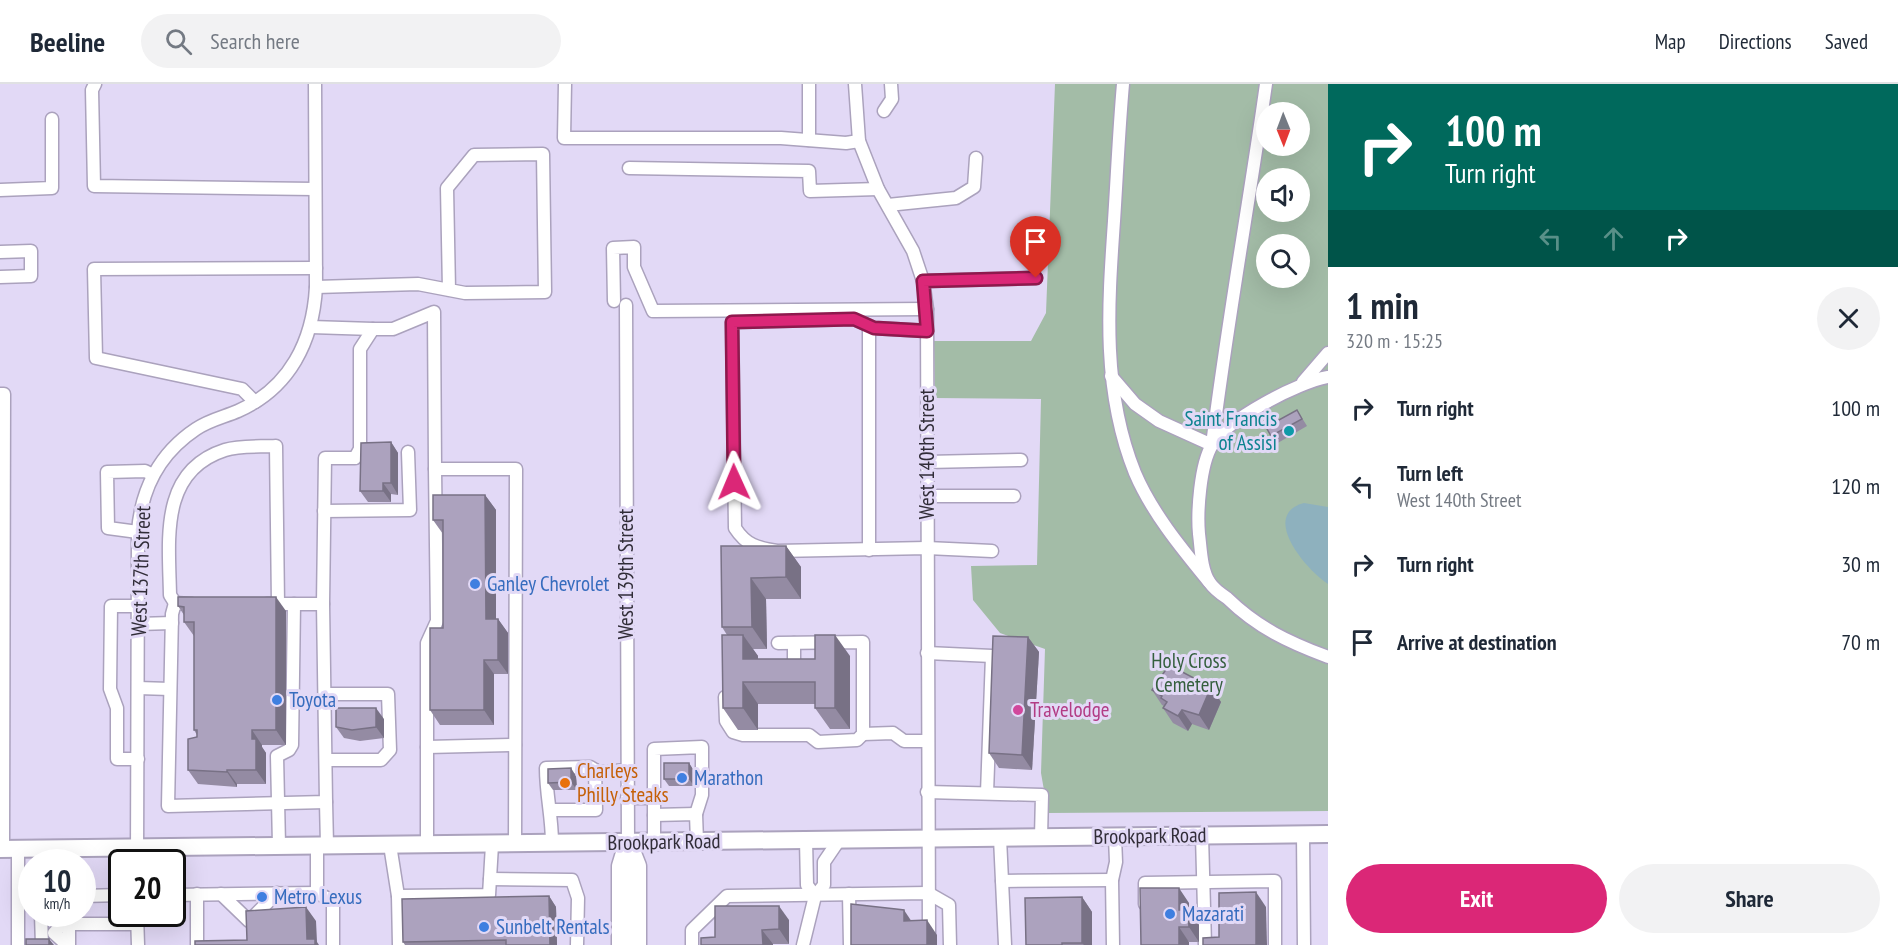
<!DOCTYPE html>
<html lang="en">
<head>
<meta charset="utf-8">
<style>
	:root { --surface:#fff; --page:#f2f2f3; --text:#1f2937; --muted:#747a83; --line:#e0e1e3; --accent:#db2777 }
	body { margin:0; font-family:"PT Sans Narrow",sans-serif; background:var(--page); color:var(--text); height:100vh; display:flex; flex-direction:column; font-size:22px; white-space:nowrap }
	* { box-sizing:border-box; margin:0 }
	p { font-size:20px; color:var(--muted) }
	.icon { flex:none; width:33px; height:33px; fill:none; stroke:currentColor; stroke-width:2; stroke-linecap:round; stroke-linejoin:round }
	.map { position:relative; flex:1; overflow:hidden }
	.sheet { display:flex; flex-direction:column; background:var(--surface); width:570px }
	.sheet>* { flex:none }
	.hud { background:#00695c; color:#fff; overflow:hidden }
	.needle { width:39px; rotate:179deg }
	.controls { position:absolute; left:1256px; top:18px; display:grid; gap:12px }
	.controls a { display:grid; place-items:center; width:54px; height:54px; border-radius:50%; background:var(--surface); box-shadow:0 6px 24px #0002; font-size:30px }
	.speed { position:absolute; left:18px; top:765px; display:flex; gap:12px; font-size:30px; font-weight:700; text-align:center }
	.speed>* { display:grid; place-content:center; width:78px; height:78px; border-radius:50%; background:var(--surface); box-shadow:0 6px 24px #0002; line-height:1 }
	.speed small { font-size:15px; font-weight:400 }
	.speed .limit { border:3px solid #111; border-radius:9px; background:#fff; color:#111 }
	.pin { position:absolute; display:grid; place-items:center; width:51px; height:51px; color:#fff; margin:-62px -26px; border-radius:50% 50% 50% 0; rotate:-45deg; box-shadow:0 0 6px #0007 }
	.pin .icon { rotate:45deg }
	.me { position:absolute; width:66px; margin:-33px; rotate:359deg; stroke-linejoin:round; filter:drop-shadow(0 0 4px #0008) }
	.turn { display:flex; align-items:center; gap:21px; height:126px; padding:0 18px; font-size:27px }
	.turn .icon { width:78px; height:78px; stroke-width:2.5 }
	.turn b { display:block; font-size:42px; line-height:51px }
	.lanes { display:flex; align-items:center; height:57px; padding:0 18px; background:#0003; justify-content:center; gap:30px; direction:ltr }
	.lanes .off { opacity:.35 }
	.round { display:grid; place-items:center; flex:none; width:63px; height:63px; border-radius:32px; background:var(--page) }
	.head { display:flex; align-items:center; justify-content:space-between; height:102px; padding:0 18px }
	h1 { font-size:36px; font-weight:700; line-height:45px }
	.action { display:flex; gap:12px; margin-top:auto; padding:12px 18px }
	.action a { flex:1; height:69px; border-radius:36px; background:var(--accent); color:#fff; font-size:24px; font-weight:700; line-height:69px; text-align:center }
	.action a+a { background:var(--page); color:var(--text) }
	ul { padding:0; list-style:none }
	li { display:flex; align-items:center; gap:18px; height:78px; padding:0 18px }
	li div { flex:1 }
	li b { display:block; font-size:22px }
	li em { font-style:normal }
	header { display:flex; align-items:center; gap:36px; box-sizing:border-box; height:84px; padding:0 30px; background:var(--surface); border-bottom:2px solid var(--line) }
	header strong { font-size:28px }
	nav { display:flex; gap:33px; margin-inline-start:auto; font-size:21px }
	.search { width:420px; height:54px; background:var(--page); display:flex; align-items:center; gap:15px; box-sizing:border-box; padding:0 21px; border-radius:33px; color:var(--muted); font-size:22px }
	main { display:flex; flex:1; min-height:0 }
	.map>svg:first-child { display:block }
	.green { fill:#a3bca7; fill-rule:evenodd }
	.water { fill:#8eb1be }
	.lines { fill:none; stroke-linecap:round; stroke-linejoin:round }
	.minor-casing { stroke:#aba2bd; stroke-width:15 }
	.major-casing { stroke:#aba2bd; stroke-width:20 }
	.highway-casing { stroke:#aba2bd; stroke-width:21 }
	.minor { stroke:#fff; stroke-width:12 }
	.major { stroke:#fff; stroke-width:16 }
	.highway { stroke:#fff; stroke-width:18 }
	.wall { fill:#948ba3 }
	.shaded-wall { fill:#787185 }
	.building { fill:#aca2be; stroke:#787185; stroke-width:1.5 }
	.route-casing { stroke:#8e194d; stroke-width:15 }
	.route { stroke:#db2777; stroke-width:10 }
	.culture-dot { fill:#0f9aa8; stroke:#e2d9f6; stroke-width:2 }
	.shop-dot { fill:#3f7fe0; stroke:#e2d9f6; stroke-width:2 }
	.hotel-dot { fill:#d1479c; stroke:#e2d9f6; stroke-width:2 }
	.food-dot { fill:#e8710a; stroke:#e2d9f6; stroke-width:2 }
	.labels { text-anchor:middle; stroke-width:6; stroke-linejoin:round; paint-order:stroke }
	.culture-label { font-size:21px; fill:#0d838f; stroke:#e2d9f6; text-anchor:end }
	.street-label { font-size:21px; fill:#312d38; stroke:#e2d9f6 }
	.shop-label { font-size:21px; fill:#366cbe; stroke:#e2d9f6; text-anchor:start }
	.park-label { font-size:21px; fill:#355f3e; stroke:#e2d9f6 }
	.hotel-label { font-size:21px; fill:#b23c85; stroke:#e2d9f6; text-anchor:start }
	.food-label { font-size:21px; fill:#c56008; stroke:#e2d9f6; text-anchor:start }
</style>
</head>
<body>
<header>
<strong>Beeline</strong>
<div class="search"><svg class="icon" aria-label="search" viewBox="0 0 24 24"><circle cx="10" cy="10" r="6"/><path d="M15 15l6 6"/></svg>Search here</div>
<nav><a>Map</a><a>Directions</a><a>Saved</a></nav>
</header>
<main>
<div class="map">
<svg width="1328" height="861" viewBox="0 0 1328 861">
	<rect width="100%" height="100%" fill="#e2d9f6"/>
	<path class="green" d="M 1055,0 L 1328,0 L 1328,727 L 1048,729 L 1041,689 L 1045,565 L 1000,549 L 973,516 L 971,482 L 1037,481 L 1041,315 L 935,314 L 934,257 L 1031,257 L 1046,229 ZM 1266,28 L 1299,28 L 1299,62 L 1266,62 ZM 1266,94 L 1299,94 L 1299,128 L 1266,128 ZM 1266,160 L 1299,160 L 1299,194 L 1266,194 Z"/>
	<path class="water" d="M 1304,419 L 1328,423 L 1328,500 C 1307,487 1259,431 1304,419 Z"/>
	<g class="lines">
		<defs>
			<g id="minor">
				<polyline points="95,0 92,6 94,102 315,105"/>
				<polyline points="565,0 564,54 781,54 846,59 859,57"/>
				<polyline points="855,0 859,57 878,105 913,167 923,197 927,225 929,851"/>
				<path d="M 1123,0 C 1119,45 1117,91 1114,137 C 1108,223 1102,307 1135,389 C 1152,429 1182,465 1209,498"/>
				<polyline points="884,27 892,15 891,0"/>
				<polyline points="809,56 809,0"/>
				<polyline points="629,84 809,87 810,107 878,105"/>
				<polyline points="0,106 52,104 52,35"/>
				<polyline points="888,121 956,114 974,103 976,74"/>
				<polyline points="0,168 31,167 31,192 0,193"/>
				<polyline points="923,197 1036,194"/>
				<polyline points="316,203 418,200 465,209 545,208 543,70 474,71 447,104 449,206"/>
				<polyline points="614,217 613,164 634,163 634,183 653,227 927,225"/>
				<polyline points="626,221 628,759"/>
				<polyline points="311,243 373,245"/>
				<path d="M 927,247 L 874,244 L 854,235 L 732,238 L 735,444 C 746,461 757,464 777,467 L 927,464 L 992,467"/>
				<path d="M 1111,292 L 1135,320 L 1159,337 L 1212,361 C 1227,240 1249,120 1266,0"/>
				<path d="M 1328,293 C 1299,298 1227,335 1212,361 C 1200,381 1197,428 1199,450 C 1201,465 1201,486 1210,499 C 1214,505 1221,510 1227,514 C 1258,544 1288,558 1328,573"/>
				<polyline points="1303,298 1328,269"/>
				<polyline points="0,310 4,310 3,765"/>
				<polyline points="255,318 242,305 96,274 94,185 316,184"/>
				<polyline points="927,378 1021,376"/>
				<polyline points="927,412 1014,412"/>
				<polyline points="324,427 410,426 408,368"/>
				<polyline points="138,448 108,444 107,388 145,387 153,391"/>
				<polyline points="869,466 869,242"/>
				<path d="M 175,519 L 170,511 C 169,456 159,387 225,366 C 240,361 260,363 276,362 L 278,520"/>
				<polyline points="192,520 175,519 172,530 168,722 326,718 323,520"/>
				<polyline points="267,520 323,520 325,374 355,374 360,365 360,265 373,245 393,245 434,228 435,385 516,385 515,761"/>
				<polyline points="138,522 111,522 110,605 117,624 117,675 138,675"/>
				<polyline points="138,540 172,539"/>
				<polyline points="794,559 794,590"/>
				<polyline points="927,569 992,572 987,709"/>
				<polyline points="138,604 170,605"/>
				<polyline points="325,610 388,610 390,666 381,676 326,676"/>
				<polyline points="725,613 726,637 733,648 743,651 809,651 818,658 857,656 863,650 863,558 778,559"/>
				<polyline points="863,650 893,649 904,657 927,657"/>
				<polyline points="427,663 515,661"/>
				<polyline points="590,689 627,686"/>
				<polyline points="927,708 1042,711 1041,753"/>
				<polyline points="627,714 654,714"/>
				<polyline points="326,718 327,761"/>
				<polyline points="552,726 596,726 595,686"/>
				<polyline points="654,731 696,730 697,758"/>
				<polyline points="1303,750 1304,861"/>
				<polyline points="1202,752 1205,861"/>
				<polyline points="1000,754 1005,861"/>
				<polyline points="806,756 807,801 815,812"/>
				<path d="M 552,759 C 552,732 546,711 546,684 L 590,683 L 595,686"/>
				<polyline points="654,759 654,665 702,663 702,711 696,730"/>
				<polyline points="279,761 277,672 289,666 292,661 294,520"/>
				<polyline points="317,761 317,809 333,817 333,861"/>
				<polyline points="390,761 398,812 489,811 492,761"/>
				<polyline points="427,761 427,559 437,537 435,385"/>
				<polyline points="18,765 18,861"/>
				<path d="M 137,778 L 138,448 C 141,405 160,369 196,345 C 209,336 224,333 238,327 C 290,304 313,257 316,203 L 315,0"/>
				<polyline points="490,795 572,796 578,814 577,861"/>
				<polyline points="1002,797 1112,796"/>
				<polyline points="197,810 197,861"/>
				<polyline points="221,810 249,837 277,809"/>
				<polyline points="849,810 850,861"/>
				<polyline points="172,811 317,809"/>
				<polyline points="82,812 122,811"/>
				<polyline points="398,812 399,861"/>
				<polyline points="1145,820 1145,799 1275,797 1275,861"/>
				<polyline points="41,830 42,861"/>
				<polyline points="137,830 138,861"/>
				<polyline points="67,861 54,849 63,840 69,840"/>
				<polyline points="69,861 69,840 137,840"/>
				<polyline points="692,861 692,846 727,812 928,809 949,821 950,861"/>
				<polyline points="803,861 815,812 824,801 824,778 839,756"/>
				<polyline points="1113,861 1112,796 1116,778 1115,753"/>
			</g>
			<polyline id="major" points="0,765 1328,750"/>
			<g id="highway">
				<polyline points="628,759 637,782 637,861"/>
				<polyline points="621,861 621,782 628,759"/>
			</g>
		</defs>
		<use href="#minor" class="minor-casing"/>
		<use href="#major" class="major-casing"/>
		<use href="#highway" class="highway-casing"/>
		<use href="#minor" class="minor"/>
		<use href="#major" class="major"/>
		<use href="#highway" class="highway"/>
	</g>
	<g class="wall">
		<polygon points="1297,326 1307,342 1276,360 1271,352"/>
		<polygon points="391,358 398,369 398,411 391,410 391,418 368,418 360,407"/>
		<polygon points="485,411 496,426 496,535 498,535 508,549 508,590 494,590 494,641 440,641 430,626 443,544 443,450 433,436"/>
		<polygon points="721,462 786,462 801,483 801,515 766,515 767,565 753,565 758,572 758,575 815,575 850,572 850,645 830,645 815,624 815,620 758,620 758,646 738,646 723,624 727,551 722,543"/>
		<polygon points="178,522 286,527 286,661 262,661 262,663 266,669 266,700 237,700 237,703 198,700 188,686 197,651 194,646 194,552 184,538 184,531"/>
		<polygon points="1028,553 1039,568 1032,686 999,684 989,669"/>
		<polygon points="1211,603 1221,618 1209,646 1192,640 1188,647 1173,639 1163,624 1164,622 1162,621 1152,606"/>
		<polygon points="384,635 384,654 360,657 344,654 336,643"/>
		<polygon points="689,679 694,687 694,702 669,702 664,695"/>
		<polygon points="576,692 577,706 553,706 548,699"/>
		<polygon points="1140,804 1189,819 1189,827 1199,841 1199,858 1189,858"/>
		<polygon points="549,812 556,823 557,861 405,861 403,858"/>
		<polygon points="1082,813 1092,828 1092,861 1026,861"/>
		<polygon points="789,836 789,860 773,860 715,853"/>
	</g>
	<g class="shaded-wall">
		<polygon points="391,358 398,369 398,411 391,399"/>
		<polygon points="383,399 391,410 391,418 383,407"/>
		<polygon points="485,411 496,426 496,549 486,535"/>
		<polygon points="786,462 801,483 801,515 786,493"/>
		<polygon points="751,494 766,515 767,565 752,543"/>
		<polygon points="276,513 286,527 286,661 276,646"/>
		<polygon points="498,535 508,549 508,590 498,576"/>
		<polygon points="743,551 758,572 758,596 743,575"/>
		<polygon points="835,551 850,572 850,645 835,624"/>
		<polygon points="1028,553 1039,568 1032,686 1022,671"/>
		<polygon points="484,576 494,590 494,641 484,626"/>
		<polygon points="743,598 758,620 758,646 743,624"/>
		<polygon points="1211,603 1221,618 1209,646 1199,631"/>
		<polygon points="376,624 384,635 384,654 376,643"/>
		<polygon points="1182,626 1192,640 1188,647 1178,632"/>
		<polygon points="252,646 262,661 262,663 266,669 266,700 256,686 252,655"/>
		<polygon points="689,679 694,687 694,702 689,695"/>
		<polygon points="571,684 576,692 577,706 571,698"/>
		<polygon points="227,686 237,700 237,703 227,688"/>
		<polygon points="1179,804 1189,819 1189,827 1199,841 1199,858 1189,843 1179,826"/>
		<polygon points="1256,808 1266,823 1267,861 1256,861"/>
		<polygon points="549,812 556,823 557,861 550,861"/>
		<polygon points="1082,813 1092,828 1092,861 1084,861 1082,859"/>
		<polygon points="779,822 789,836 789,860 779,845"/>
		<polygon points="306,823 316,837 317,858 319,861 311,861 307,855"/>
		<polygon points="904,826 914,841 904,837"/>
		<polygon points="927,836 937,851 937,861 927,861"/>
		<polygon points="1179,843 1189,858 1189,861 1179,861"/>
		<polygon points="762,846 773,860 773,861 763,861"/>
		<polygon points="49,855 54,861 49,861"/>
	</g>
	<g class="building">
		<polygon points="1297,326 1302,335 1271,352 1266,343"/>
		<polygon points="391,358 391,399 383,399 383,407 360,407 361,359"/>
		<polygon points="433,411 485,411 486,535 498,535 498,576 484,576 484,626 430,626 430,544 443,544 443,436 433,436"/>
		<polygon points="721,462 786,462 786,493 751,494 752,543 722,543"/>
		<polygon points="178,513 276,513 276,646 252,646 252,655 256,655 256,686 227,686 227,688 188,686 188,655 197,653 197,646 194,646 194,538 184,538 184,523 178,522"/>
		<polygon points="722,551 743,551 743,575 815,575 815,551 835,551 835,624 815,624 815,598 743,598 743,624 723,624"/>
		<polygon points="993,552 1028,553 1022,671 989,669"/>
		<polygon points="1169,581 1211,603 1199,631 1182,626 1178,632 1163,624 1167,618 1161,614 1162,612 1152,606"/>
		<polygon points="336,624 376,624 376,643 352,646 336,643"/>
		<rect x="664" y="679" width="25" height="16"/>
		<polygon points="571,684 571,698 548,699 548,685"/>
		<polygon points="1140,804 1179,804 1179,826 1188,826 1189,843 1179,843 1179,861 1141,861"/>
		<polygon points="1256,808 1256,861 1203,861 1203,854 1219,853 1219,809"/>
		<polygon points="549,812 550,861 506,861 506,856 403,858 402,815"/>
		<polygon points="1082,813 1082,859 1062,859 1062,861 1026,861 1025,814"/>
		<polygon points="851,820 896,825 904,826 904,837 927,836 927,861 851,861"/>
		<polygon points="715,822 779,822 779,845 762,846 763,861 701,861 701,854 715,853"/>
		<polygon points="306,823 307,855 315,855 315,861 195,861 195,857 247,856 246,827"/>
		<rect x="26" y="855" width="23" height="6"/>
	</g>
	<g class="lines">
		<defs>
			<polyline id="route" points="734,398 732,238 854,235 874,244 927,247 923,197 1036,194"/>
		</defs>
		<use href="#route" class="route-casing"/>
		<use href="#route" class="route"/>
	</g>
	<circle class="culture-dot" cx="1289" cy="347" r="6"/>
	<g class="shop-dot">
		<circle cx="475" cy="500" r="6"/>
		<circle cx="277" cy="616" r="6"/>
		<circle cx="682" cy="694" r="6"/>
		<circle cx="262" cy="813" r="6"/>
		<circle cx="1170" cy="830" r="6"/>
		<circle cx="484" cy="843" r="6"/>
	</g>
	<circle class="hotel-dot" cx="1018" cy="626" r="6"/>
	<circle class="food-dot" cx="565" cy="699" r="6"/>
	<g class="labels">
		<g class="culture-label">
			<text x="1277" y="342">Saint Francis<tspan x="1277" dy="24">of Assisi</tspan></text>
		</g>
		<g class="street-label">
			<text transform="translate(927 370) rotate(-90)" y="7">West 140th Street</text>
			<text transform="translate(141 487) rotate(-88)" y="7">West 137th Street</text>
			<text transform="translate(626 490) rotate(-90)" y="7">West 139th Street</text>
			<text transform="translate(1150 752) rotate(-1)" y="7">Brookpark Road</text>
			<text transform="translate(664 758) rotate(-1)" y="7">Brookpark Road</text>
		</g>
		<g class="shop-label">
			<text x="487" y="507">Ganley Chevrolet</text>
			<text x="289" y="623">Toyota</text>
			<text x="694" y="701">Marathon</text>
			<text x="274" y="820">Metro Lexus</text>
			<text x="1182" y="837">Mazarati</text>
			<text x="496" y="850">Sunbelt Rentals</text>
		</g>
		<g class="park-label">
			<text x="1189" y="584">Holy Cross<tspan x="1189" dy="24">Cemetery</tspan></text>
		</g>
		<g class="hotel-label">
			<text x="1030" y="633">Travelodge</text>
		</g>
		<g class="food-label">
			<text x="577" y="694">Charleys<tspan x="577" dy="24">Philly Steaks</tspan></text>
		</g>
	</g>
</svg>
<div class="controls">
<a><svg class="needle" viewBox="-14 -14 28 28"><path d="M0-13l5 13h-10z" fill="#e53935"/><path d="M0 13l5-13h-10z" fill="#747a83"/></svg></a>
<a><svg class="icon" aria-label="sound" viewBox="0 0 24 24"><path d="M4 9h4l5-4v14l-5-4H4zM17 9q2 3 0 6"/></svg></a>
<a><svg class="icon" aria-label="search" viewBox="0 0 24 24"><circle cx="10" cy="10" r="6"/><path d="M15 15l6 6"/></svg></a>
</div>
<div class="speed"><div>10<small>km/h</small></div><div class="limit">20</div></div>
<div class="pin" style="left:1036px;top:194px;background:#d93025"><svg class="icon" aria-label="arrive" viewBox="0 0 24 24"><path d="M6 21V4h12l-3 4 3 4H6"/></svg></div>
<svg class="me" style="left:734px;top:398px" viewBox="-20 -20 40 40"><path d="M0-17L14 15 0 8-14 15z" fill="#db2777" stroke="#fff" stroke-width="4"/></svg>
</div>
<section class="sheet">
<div class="hud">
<div class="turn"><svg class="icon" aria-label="right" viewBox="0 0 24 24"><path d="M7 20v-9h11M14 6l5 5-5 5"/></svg><div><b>100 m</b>Turn right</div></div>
<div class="lanes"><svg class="icon off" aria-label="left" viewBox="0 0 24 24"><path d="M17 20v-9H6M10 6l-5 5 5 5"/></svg><svg class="icon off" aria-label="ahead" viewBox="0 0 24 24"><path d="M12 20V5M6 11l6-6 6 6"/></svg><svg class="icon" aria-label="right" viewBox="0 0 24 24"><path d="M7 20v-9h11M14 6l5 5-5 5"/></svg></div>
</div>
<div class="head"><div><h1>1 min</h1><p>320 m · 15:25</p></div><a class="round"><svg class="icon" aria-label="close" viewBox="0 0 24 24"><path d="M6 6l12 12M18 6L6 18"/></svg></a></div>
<ul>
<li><svg class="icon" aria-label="right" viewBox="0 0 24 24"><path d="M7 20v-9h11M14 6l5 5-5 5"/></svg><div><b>Turn right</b></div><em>100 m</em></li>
<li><svg class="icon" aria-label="left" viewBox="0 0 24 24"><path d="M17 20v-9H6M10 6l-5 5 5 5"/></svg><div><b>Turn left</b><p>West 140th Street</p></div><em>120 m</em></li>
<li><svg class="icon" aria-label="right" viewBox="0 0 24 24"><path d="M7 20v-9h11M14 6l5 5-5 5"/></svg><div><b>Turn right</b></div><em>30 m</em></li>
<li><svg class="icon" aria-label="arrive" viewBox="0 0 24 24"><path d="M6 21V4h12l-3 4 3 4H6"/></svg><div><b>Arrive at destination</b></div><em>70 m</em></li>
</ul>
<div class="action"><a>Exit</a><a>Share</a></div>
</section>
</main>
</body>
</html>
